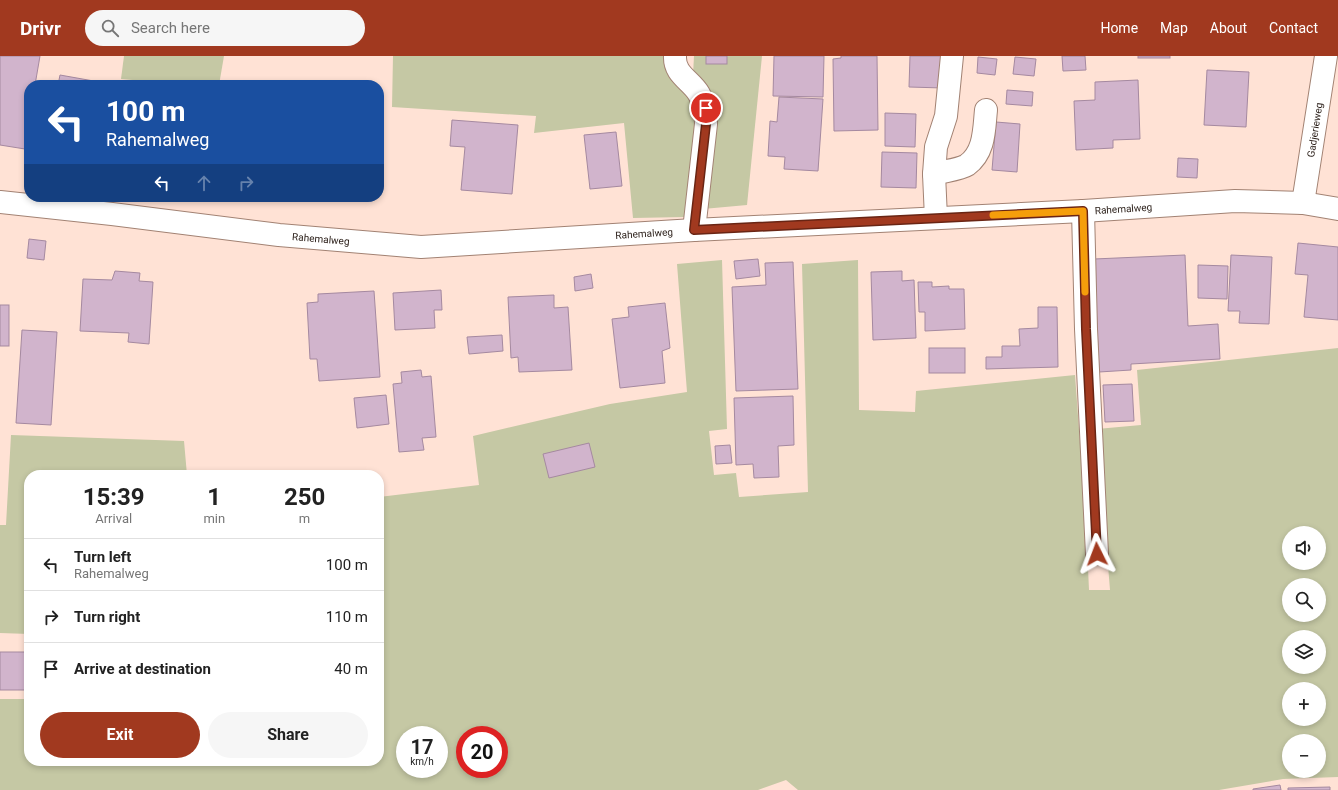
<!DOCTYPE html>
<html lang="en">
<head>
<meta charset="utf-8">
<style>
	:root { --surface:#fff; --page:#f6f6f6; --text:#222; --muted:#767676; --line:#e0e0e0; --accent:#a1391f }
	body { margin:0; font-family:Roboto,sans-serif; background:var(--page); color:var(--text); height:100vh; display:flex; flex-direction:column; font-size:15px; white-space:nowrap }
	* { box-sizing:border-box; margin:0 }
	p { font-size:13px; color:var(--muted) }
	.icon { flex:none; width:22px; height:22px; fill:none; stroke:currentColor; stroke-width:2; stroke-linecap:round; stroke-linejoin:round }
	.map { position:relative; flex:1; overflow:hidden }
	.drawer { position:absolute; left:24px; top:414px; width:360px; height:296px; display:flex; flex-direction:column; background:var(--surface); border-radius:16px; box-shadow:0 2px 6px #0003 }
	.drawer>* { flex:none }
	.hud { position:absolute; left:24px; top:24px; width:360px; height:122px; border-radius:16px; box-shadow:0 2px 6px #0003; background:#1a4fa0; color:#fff; overflow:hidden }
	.fabs { position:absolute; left:1282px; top:470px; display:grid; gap:8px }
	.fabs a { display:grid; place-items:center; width:44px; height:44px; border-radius:50%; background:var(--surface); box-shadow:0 2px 6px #0003; font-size:20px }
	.speed { position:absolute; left:396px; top:670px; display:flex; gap:8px; font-size:20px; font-weight:700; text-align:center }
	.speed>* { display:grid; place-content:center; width:52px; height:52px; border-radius:50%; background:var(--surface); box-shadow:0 2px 6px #0003; line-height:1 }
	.speed small { font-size:10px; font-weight:400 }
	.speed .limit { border:6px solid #d22; background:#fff; color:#111 }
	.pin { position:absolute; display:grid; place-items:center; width:34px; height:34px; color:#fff; margin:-17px; border:2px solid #fff; border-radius:50%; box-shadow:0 1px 4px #0007 }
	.me { position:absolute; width:44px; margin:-22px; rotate:357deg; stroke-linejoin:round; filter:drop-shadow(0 0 3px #0008) }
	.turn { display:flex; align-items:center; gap:14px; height:84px; padding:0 16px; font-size:18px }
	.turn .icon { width:52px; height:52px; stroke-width:2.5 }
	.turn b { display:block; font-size:28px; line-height:34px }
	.lanes { display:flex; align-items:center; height:38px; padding:0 16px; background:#0003; justify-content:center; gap:20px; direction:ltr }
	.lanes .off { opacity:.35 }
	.eta { display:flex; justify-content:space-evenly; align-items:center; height:68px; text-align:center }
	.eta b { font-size:24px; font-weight:700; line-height:28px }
	.button { display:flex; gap:8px; margin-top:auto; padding:8px 16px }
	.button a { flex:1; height:46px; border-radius:24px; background:var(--accent); color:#fff; font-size:16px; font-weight:700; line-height:46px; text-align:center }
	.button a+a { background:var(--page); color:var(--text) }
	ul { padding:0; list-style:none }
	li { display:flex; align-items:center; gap:12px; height:52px; padding:0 16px; border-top:1px solid var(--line) }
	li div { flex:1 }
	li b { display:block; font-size:15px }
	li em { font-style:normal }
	header { display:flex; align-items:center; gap:24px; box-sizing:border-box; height:56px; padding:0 20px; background:var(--accent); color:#fff }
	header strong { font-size:19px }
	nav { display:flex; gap:22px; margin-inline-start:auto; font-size:14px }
	.search { width:280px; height:36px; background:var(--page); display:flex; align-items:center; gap:10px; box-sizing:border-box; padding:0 14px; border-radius:22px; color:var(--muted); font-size:15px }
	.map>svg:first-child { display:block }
	.green { fill:#c5c8a4; fill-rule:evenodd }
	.building { fill:#d1b4cc; stroke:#a589a0 }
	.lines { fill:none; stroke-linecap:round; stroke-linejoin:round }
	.minor-casing { stroke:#a28273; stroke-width:24 }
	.minor { stroke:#fff; stroke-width:22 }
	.route-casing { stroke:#692514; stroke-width:10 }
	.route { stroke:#a1391f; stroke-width:7 }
	.slow { stroke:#f59e0b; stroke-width:7 }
	.labels { text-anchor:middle; stroke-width:3.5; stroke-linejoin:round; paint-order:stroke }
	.street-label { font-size:10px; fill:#271b15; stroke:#ffe2d5 }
</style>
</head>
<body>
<header>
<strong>Drivr</strong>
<div class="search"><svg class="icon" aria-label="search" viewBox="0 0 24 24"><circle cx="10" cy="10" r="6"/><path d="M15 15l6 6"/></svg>Search here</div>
<nav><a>Home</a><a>Map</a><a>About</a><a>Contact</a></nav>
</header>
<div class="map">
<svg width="1338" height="734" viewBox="0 0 1338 734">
	<rect width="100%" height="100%" fill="#ffe2d5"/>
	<g class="green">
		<polygon points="124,0 224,0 219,29 191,29 121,23"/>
		<polygon points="393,0 667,0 666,15 693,45 699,64 685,161 633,162 624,67 534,77 536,60 392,51"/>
		<polygon points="694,0 762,0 747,149 703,153 693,19"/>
		<path d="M 722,204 L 727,373 L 709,375 L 714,419 L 736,417 L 739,441 L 808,436 L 802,208 L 858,204 L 859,354 L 915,356 L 916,335 L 1075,319 L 1086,468 L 1089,534 L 1110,534 L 1097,373 L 1141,369 L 1137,314 L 1338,292 L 1338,721 L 1283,723 L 1219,734 L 798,734 L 786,724 L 758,734 L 0,734 L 0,643 L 29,643 L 29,705 L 379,705 L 379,441 L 479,429 L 473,380 L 610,348 L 687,336 L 677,208 ZM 1289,477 L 1319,477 L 1319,507 L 1289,507 ZM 1289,529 L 1319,529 L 1319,559 L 1289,559 ZM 1289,581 L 1319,581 L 1319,611 L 1289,611 ZM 1289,633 L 1319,633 L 1319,663 L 1289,663 ZM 405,679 L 439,679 L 439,713 L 405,713 ZM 465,679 L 499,679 L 499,713 L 465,713 ZM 1289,685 L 1319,685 L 1319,715 L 1289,715 Z"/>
		<polygon points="11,379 184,385 187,419 29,419 29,578 0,577 0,469 6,469"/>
	</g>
	<g class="building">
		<polygon points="0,0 40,0 35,29 29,29 29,68 25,93 0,89"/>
		<rect x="706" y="0" width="21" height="8"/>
		<polygon points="774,0 824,0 823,41 773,40"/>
		<polygon points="841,0 877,0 878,74 834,75 833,3 841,2"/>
		<polygon points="910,0 944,0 943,32 909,31"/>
		<polygon points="1062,0 1085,0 1086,14 1063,15"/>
		<rect x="1138" y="0" width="32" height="2"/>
		<polygon points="978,1 997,3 995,19 977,17"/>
		<polygon points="1015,1 1036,3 1034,20 1013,18"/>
		<polygon points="1207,14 1249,16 1246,71 1204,69"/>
		<polygon points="60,19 116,29 58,29"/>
		<polygon points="1138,24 1140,83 1113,84 1113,92 1076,94 1074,45 1095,44 1095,26"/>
		<polygon points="1007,34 1033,36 1032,50 1006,48"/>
		<polygon points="779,41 823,43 818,115 784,113 785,101 768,100 770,65 777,66"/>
		<polygon points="885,57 916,58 915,91 885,90"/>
		<polygon points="452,64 518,69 512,138 461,134 465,91 450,90"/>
		<polygon points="996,66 1020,68 1017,116 992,114"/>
		<polygon points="616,76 622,130 590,133 584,79"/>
		<polygon points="882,96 917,97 916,132 881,131"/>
		<polygon points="1178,102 1198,103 1197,122 1177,121"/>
		<polygon points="29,183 46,185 44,204 27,202"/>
		<polygon points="1298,187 1338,191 1338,264 1304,261 1308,219 1295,218"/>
		<polygon points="1185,199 1188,270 1218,268 1220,303 1131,308 1131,314 1099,316 1094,203"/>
		<polygon points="1231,199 1272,201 1269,268 1239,267 1240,255 1228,255"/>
		<polygon points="758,203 760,220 736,223 734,205"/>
		<polygon points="793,206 798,333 736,335 732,231 766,229 765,207"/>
		<polygon points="1198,209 1228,210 1227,243 1198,242"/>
		<polygon points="115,215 140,217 139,225 153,226 149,288 128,286 129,277 80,275 83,223 112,224"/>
		<polygon points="902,215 902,225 914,224 916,282 873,284 871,216"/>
		<polygon points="591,218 593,232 575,235 574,221"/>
		<polygon points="918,226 932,226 932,231 949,230 949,233 964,233 965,273 925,275 925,256 919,256"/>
		<polygon points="441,234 442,254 434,254 435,272 395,274 393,237"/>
		<polygon points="374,235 380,321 319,325 317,303 310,303 307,247 318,246 318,238"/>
		<polygon points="554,239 554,252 568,251 572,314 519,316 518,301 511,302 508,241"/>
		<polygon points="665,247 670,292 662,295 665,327 620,332 612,263 629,261 628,251"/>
		<rect x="0" y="249" width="9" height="41"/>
		<polygon points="1038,251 1057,251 1058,311 986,313 986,301 1002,301 1002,290 1020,290 1019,273 1038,272"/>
		<polygon points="22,274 57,276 51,369 16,367"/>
		<polygon points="502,279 503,295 469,298 467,281"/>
		<rect x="929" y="292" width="36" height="25"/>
		<polygon points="421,314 422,321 431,320 436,381 422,382 424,394 399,396 393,328 402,327 401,316"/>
		<polygon points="1132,328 1134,365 1105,366 1103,329"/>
		<polygon points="386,339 389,368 357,372 354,342"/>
		<polygon points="793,340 794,389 778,390 779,421 754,422 753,408 736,409 734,342"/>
		<polygon points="589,387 595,411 549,422 543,398"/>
		<polygon points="730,389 732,407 716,408 715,390"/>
		<rect x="0" y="596" width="29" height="38"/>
		<polygon points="1280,729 1281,734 1253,734 1253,733"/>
		<polygon points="1330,731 1330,734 1288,734 1288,732"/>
	</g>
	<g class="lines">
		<defs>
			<g id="minor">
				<path d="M 675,0 C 674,19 691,24 699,38 C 705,48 706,57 706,68 L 694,174"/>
				<path d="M 934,118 C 943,115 959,114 967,109 C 985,96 984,73 986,54"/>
				<path id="s1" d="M 0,146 L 112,158 L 279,179 L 421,191 L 694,174 L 1083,155 L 1235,145 L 1303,147 L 1338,153"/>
				<path id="s2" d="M 1303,147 L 1326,0"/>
				<polyline points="1083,155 1086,273 1097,498"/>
				<polyline points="936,162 934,118 936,91 946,60 952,0"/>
			</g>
		</defs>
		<use href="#minor" class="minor-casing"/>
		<use href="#minor" class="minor"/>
	</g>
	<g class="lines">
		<defs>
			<polyline id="route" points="706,52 706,68 694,174 1083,155 1086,273 1097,498"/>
		</defs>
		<use href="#route" class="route-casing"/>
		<use href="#route" class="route"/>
		<polyline class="slow" points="993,159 1083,155 1085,236"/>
	</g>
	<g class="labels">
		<g class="street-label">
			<text dy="4" stroke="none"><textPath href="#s2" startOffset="74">Gadjerieweg</textPath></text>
			<text dy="4" stroke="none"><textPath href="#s1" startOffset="1127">Rahemalweg</textPath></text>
			<text dy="4" stroke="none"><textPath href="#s1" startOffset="647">Rahemalweg</textPath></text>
			<text dy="4" stroke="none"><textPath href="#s1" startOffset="323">Rahemalweg</textPath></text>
		</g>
	</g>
</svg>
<div class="fabs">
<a><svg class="icon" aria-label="sound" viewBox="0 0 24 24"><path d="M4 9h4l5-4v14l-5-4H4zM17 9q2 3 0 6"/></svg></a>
<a><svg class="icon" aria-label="search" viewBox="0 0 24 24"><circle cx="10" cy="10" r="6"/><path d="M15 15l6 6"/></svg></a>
<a><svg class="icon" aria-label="layers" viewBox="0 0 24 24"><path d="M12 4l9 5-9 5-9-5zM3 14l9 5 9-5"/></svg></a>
<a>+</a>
<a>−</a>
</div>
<div class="speed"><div>17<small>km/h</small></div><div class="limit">20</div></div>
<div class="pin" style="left:706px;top:52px;background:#d93025"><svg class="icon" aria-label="arrive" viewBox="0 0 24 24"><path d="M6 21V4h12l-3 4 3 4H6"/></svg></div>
<svg class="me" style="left:1097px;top:498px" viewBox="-20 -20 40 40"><path d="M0-17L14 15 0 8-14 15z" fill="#a1391f" stroke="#fff" stroke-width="4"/></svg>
<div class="hud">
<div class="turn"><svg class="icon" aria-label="left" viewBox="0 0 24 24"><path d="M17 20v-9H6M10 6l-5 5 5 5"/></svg><div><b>100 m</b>Rahemalweg</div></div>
<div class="lanes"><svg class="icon" aria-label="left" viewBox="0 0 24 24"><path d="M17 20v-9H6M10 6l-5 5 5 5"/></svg><svg class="icon off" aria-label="ahead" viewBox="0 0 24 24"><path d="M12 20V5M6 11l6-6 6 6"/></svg><svg class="icon off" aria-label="right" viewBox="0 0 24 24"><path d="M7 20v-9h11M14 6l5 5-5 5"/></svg></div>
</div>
<section class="drawer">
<div class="eta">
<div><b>15:39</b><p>Arrival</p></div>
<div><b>1</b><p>min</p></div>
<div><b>250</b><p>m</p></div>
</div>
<ul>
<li><svg class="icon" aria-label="left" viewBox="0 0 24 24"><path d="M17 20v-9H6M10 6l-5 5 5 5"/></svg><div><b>Turn left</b><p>Rahemalweg</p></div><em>100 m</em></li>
<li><svg class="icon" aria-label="right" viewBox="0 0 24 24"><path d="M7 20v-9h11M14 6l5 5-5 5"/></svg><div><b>Turn right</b></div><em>110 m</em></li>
<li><svg class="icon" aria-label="arrive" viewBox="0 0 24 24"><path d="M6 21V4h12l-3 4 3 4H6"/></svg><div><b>Arrive at destination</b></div><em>40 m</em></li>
</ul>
<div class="button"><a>Exit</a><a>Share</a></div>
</section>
</div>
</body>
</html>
